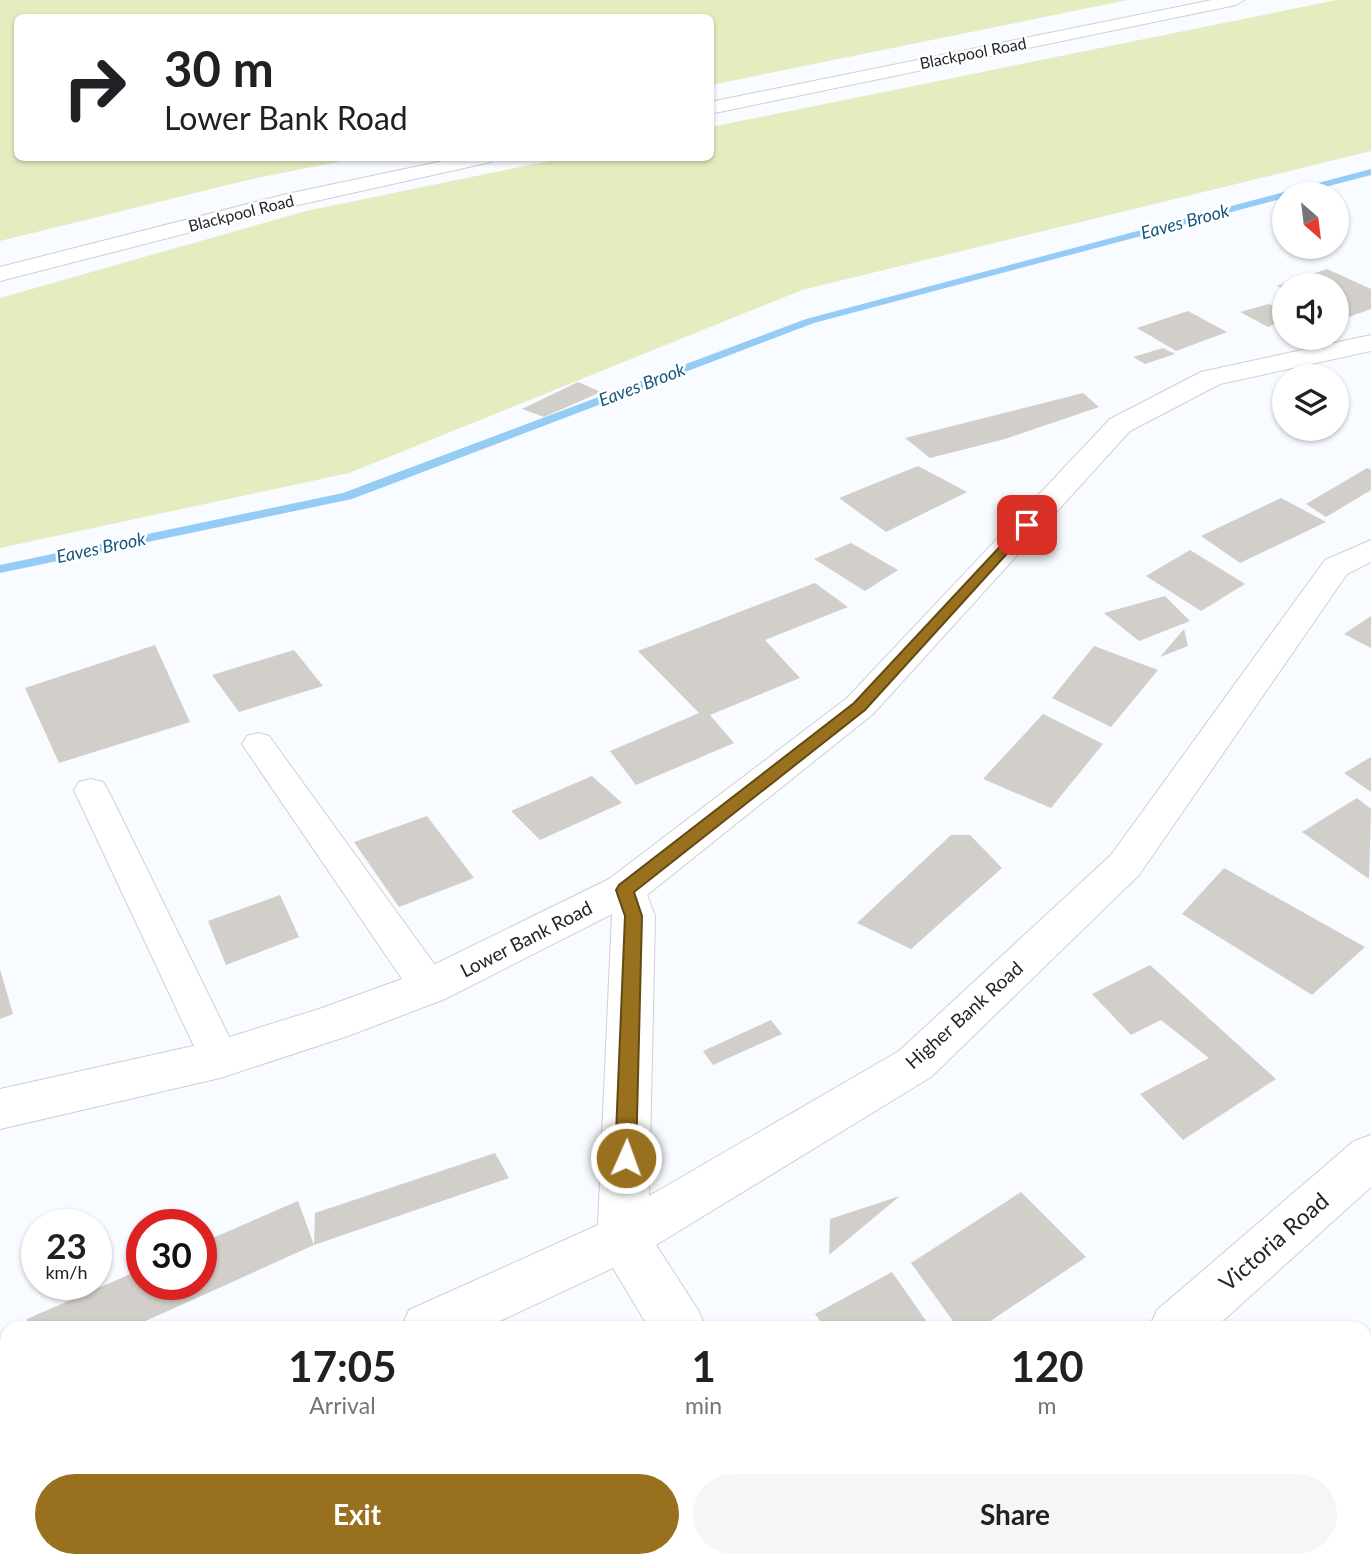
<!DOCTYPE html>
<html lang="en">
<head>
<meta charset="utf-8">
<style>
	:root { --surface:#fff; --page:#f6f6f6; --text:#202124; --muted:#757577; --accent:#99701d }
	body { margin:0; font-family:Lato,sans-serif; background:var(--page); color:var(--text); height:100vh; display:flex; flex-direction:column; font-size:26px; white-space:nowrap }
	* { box-sizing:border-box; margin:0 }
	p { font-size:23px; color:var(--muted) }
	.icon { flex:none; width:38px; height:38px; fill:none; stroke:currentColor; stroke-width:2; stroke-linecap:round; stroke-linejoin:round }
	.map { position:relative; flex:1; overflow:hidden }
	.sheet { position:absolute; left:0px; top:1321px; width:1372px; height:247px; display:flex; flex-direction:column; background:var(--surface); border-radius:21px 21px 0 0; box-shadow:0 2px 5px #0004 }
	.sheet>* { flex:none }
	.top-card { position:absolute; left:14px; top:14px; width:700px; height:147px; border-radius:10px; box-shadow:0 2px 5px #0004; background:#fff; color:var(--text); overflow:hidden }
	.needle { width:46px; rotate:152deg }
	.controls { position:absolute; left:1272px; top:182px; display:grid; gap:14px }
	.controls a { display:grid; place-items:center; width:77px; height:77px; border-radius:50%; background:var(--surface); box-shadow:0 2px 5px #0004; font-size:35px }
	.speed { position:absolute; left:21px; top:1209px; display:flex; gap:14px; font-size:35px; font-weight:700; text-align:center }
	.speed>* { display:grid; place-content:center; width:91px; height:91px; border-radius:50%; background:var(--surface); box-shadow:0 2px 5px #0004; line-height:1 }
	.speed small { font-size:18px; font-weight:400 }
	.speed .limit { border:10px solid #d22; background:#fff; color:#111 }
	.pin { position:absolute; display:grid; place-items:center; width:60px; height:60px; color:#fff; margin:-30px; border-radius:14px; box-shadow:0 4px 10px #0006 }
	.me { position:absolute; width:77px; margin:-38px; rotate:2deg; stroke-linejoin:round; filter:drop-shadow(0 0 5px #0008) }
	.turn { display:flex; align-items:center; gap:24px; height:147px; padding:0 35px; font-size:32px }
	.turn .icon { width:91px; height:91px; stroke-width:2.5 }
	.turn b { display:block; font-size:49px; line-height:60px }
	.eta { display:flex; justify-content:space-evenly; align-items:center; height:119px; text-align:center }
	.eta b { font-size:42px; font-weight:700; line-height:49px }
	.cta { display:flex; gap:14px; margin-top:auto; padding:14px 35px }
	.cta a { flex:1; height:80px; border-radius:42px; background:var(--accent); color:#fff; font-size:28px; font-weight:700; line-height:80px; text-align:center }
	.cta a+a { background:var(--page); color:var(--text) }
	.map>svg:first-child { display:block }
	.green { fill:#e5edc0 }
	.lines { fill:none; stroke-linecap:round; stroke-linejoin:round }
	.stream { fill:#94ccf5; fill-rule:evenodd }
	.building { fill:#d2ceca }
	.service-casing { stroke:#ced0d5; stroke-width:2 }
	.minor-casing { stroke:#ced0d5; stroke-width:2 }
	.trunk-casing { stroke:#ced0d5; stroke-width:2 }
	.service { fill:#fff; fill-rule:evenodd }
	.minor { fill:#fff; fill-rule:evenodd }
	.trunk { fill:#fff; fill-rule:evenodd }
	.route { fill:#99701d; stroke:#634913; stroke-width:2 }
	.labels { text-anchor:middle; stroke-width:5; stroke-linejoin:round; paint-order:stroke }
	.far-street-label { font-size:16px; fill:#252628; stroke:#fff }
	.far-water-label { font-size:18px; font-style:italic; fill:#15577e; stroke:#fff }
	.street-label { font-size:19px; fill:#252628; stroke:#fff }
	.near-street-label { font-size:23px; fill:#252628; stroke:#fff }
</style>
</head>
<body>
<div class="map">
<svg width="1371" height="1567" viewBox="0 0 1371 1567">
	<rect width="100%" height="100%" fill="#f8fbff"/>
	<g class="green">
		<polygon points="0,0 1128,0 711,85 710,18 18,18 18,158 358,158 252,179 0,241"/>
		<polygon points="1337,0 1371,0 1371,151 802,290 349,473 0,548 0,298 306,211 564,158 710,158 711,127"/>
	</g>
	<g class="lines">
		<polygon class="stream" points="1371,169 1371,175 1298,194 1284,194 1284,198 814,323 352,499 0,573 0,565 343,493 806,319"/>
	</g>
	<g class="building">
		<polygon points="1327,269 1371,289 1371,309 1346,318 1337,314 1337,285 1284,285 1284,289 1277,286"/>
		<polygon points="1269,304 1284,310 1284,320 1268,327 1240,312"/>
		<polygon points="1188,311 1227,332 1176,351 1137,328"/>
		<polygon points="1163,348 1175,354 1145,364 1133,357"/>
		<polygon points="578,382 601,392 544,417 522,409"/>
		<polygon points="1083,393 1099,407 1005,439 930,458 905,438"/>
		<polygon points="918,466 967,492 886,532 839,498"/>
		<polygon points="1367,468 1371,470 1371,490 1326,517 1306,504"/>
		<polygon points="1281,498 1326,522 1240,563 1201,536"/>
		<polygon points="851,543 898,570 865,591 814,559"/>
		<polygon points="1190,550 1245,584 1201,611 1146,576"/>
		<polygon points="815,583 848,607 765,640 800,678 710,715 734,743 636,785 610,751 699,713 638,651"/>
		<polygon points="1165,596 1190,621 1139,641 1104,613"/>
		<polygon points="1371,616 1371,648 1344,634"/>
		<polygon points="1184,629 1188,646 1160,657"/>
		<polygon points="155,645 190,722 59,763 25,688"/>
		<polygon points="1094,646 1158,670 1111,727 1052,698"/>
		<polygon points="294,650 323,686 239,712 212,675"/>
		<polygon points="1043,714 1103,744 1051,808 983,779"/>
		<polygon points="1371,757 1371,792 1344,773"/>
		<polygon points="592,776 622,803 540,840 511,811"/>
		<polygon points="1357,798 1371,809 1369,879 1302,832"/>
		<polygon points="427,816 474,878 399,907 354,842"/>
		<polygon points="951,835 970,835 1002,868 911,949 857,923"/>
		<polygon points="1224,868 1365,947 1312,995 1182,914"/>
		<polygon points="280,895 299,937 226,965 208,921"/>
		<polygon points="1150,965 1276,1079 1183,1140 1140,1094 1209,1058 1161,1020 1131,1035 1092,994"/>
		<polygon points="0,969 13,1014 0,1019"/>
		<polygon points="771,1020 782,1034 713,1065 703,1051"/>
		<polygon points="495,1153 509,1178 314,1245 130,1328 27,1328 27,1319 142,1269 142,1284 201,1284 201,1243 298,1201 314,1245 315,1213"/>
		<polygon points="1021,1192 1086,1257 980,1328 958,1328 911,1263"/>
		<polygon points="900,1196 829,1255 830,1219"/>
		<polygon points="892,1272 931,1328 825,1328 815,1314"/>
		<polygon points="161,1561 253,1561 244,1567 149,1567"/>
		<polygon points="1125,1561 1172,1561 1177,1567 1119,1567"/>
	</g>
	<g class="lines">
		<defs>
			<g id="service">
				<polygon points="258,733 269,736 443,976 448,987 443,998 429,1002 415,998 242,744 247,736"/>
				<polygon points="91,779 103,782 108,790 240,1059 234,1071 220,1075 206,1071 200,1059 74,790 79,782"/>
			</g>
			<g id="minor">
				<polygon points="1371,335 1371,351 1220,384 1130,431 873,714 647,895 655,916 649,1196 899,1051 1111,855 1325,560 1371,540 1371,562 1347,574 1139,875 931,1077 656,1245 698,1310 706,1328 649,1328 613,1268 485,1328 401,1328 409,1310 598,1225 612,914 445,999 348,1036 220,1078 0,1129 0,1089 220,1040 322,1008 413,975 609,879 847,698 1110,419 1201,372"/>
				<polygon points="1371,1135 1371,1187 1215,1328 1149,1328 1157,1310 1354,1141"/>
				<polygon points="7,1475 7,1534 0,1536 0,1478"/>
				<polygon points="794,1561 856,1561 858,1567 796,1567"/>
				<polygon points="878,1561 943,1561 941,1567 876,1567"/>
			</g>
			<g id="trunk">
				<polygon points="1212,0 1244,0 1236,5 710,114 710,102"/>
				<polygon points="457,158 494,158 491,162 289,207 0,281 0,267 287,194"/>
			</g>
		</defs>
		<use href="#service" class="service-casing"/>
		<use href="#minor" class="minor-casing"/>
		<use href="#trunk" class="trunk-casing"/>
		<use href="#service" class="service"/>
		<use href="#minor" class="minor"/>
		<use href="#trunk" class="trunk"/>
	</g>
	<polygon class="route" points="1022,523 1033,525 865,710 634,892 642,916 636,1158 633,1164 626,1167 618,1164 615,1158 625,916 616,890 619,885 854,703"/>
	<g class="labels">
		<g class="far-street-label">
			<text transform="translate(973 53) rotate(-11)" y="6">Blackpool Road</text>
			<text transform="translate(241 213) rotate(-14)" y="6">Blackpool Road</text>
		</g>
		<g class="far-water-label">
			<text transform="translate(1185 222) rotate(-15)" y="6">Eaves Brook</text>
			<text transform="translate(642 385) rotate(-21)" y="6">Eaves Brook</text>
			<text transform="translate(101 548) rotate(-12)" y="6">Eaves Brook</text>
		</g>
		<g class="street-label">
			<text transform="translate(526 939) rotate(-27)" y="7">Lower Bank Road</text>
			<text transform="translate(964 1015) rotate(-42)" y="7">Higher Bank Road</text>
		</g>
		<g class="near-street-label">
			<text transform="translate(1274 1242) rotate(-41)" y="8">Victoria Road</text>
		</g>
	</g>
</svg>
<div class="controls">
<a><svg class="needle" viewBox="-14 -14 28 28"><path d="M0-13l5 13h-10z" fill="#e53935"/><path d="M0 13l5-13h-10z" fill="#757577"/></svg></a>
<a><svg class="icon" aria-label="sound" viewBox="0 0 24 24"><path d="M4 9h4l5-4v14l-5-4H4zM17 9q2 3 0 6"/></svg></a>
<a><svg class="icon" aria-label="layers" viewBox="0 0 24 24"><path d="M12 4l9 5-9 5-9-5zM3 14l9 5 9-5"/></svg></a>
</div>
<div class="speed"><div>23<small>km/h</small></div><div class="limit">30</div></div>
<div class="pin" style="left:1027px;top:525px;background:#d93025"><svg class="icon" aria-label="arrive" viewBox="0 0 24 24"><path d="M6 21V4h12l-3 4 3 4H6"/></svg></div>
<svg class="me" style="left:626px;top:1158px" viewBox="-20 -20 40 40"><circle r="17" fill="#99701d" stroke="#fff" stroke-width="3"/><path d="M0-11L8 9 0 5-8 9z" fill="#fff"/></svg>
<div class="top-card">
<div class="turn"><svg class="icon" aria-label="right" viewBox="0 0 24 24"><path d="M7 20v-9h11M14 6l5 5-5 5"/></svg><div><b>30 m</b>Lower Bank Road</div></div>
</div>
<section class="sheet">
<div class="eta">
<div><b>17:05</b><p>Arrival</p></div>
<div><b>1</b><p>min</p></div>
<div><b>120</b><p>m</p></div>
</div>
<div class="cta"><a>Exit</a><a>Share</a></div>
</section>
</div>
</body>
</html>
